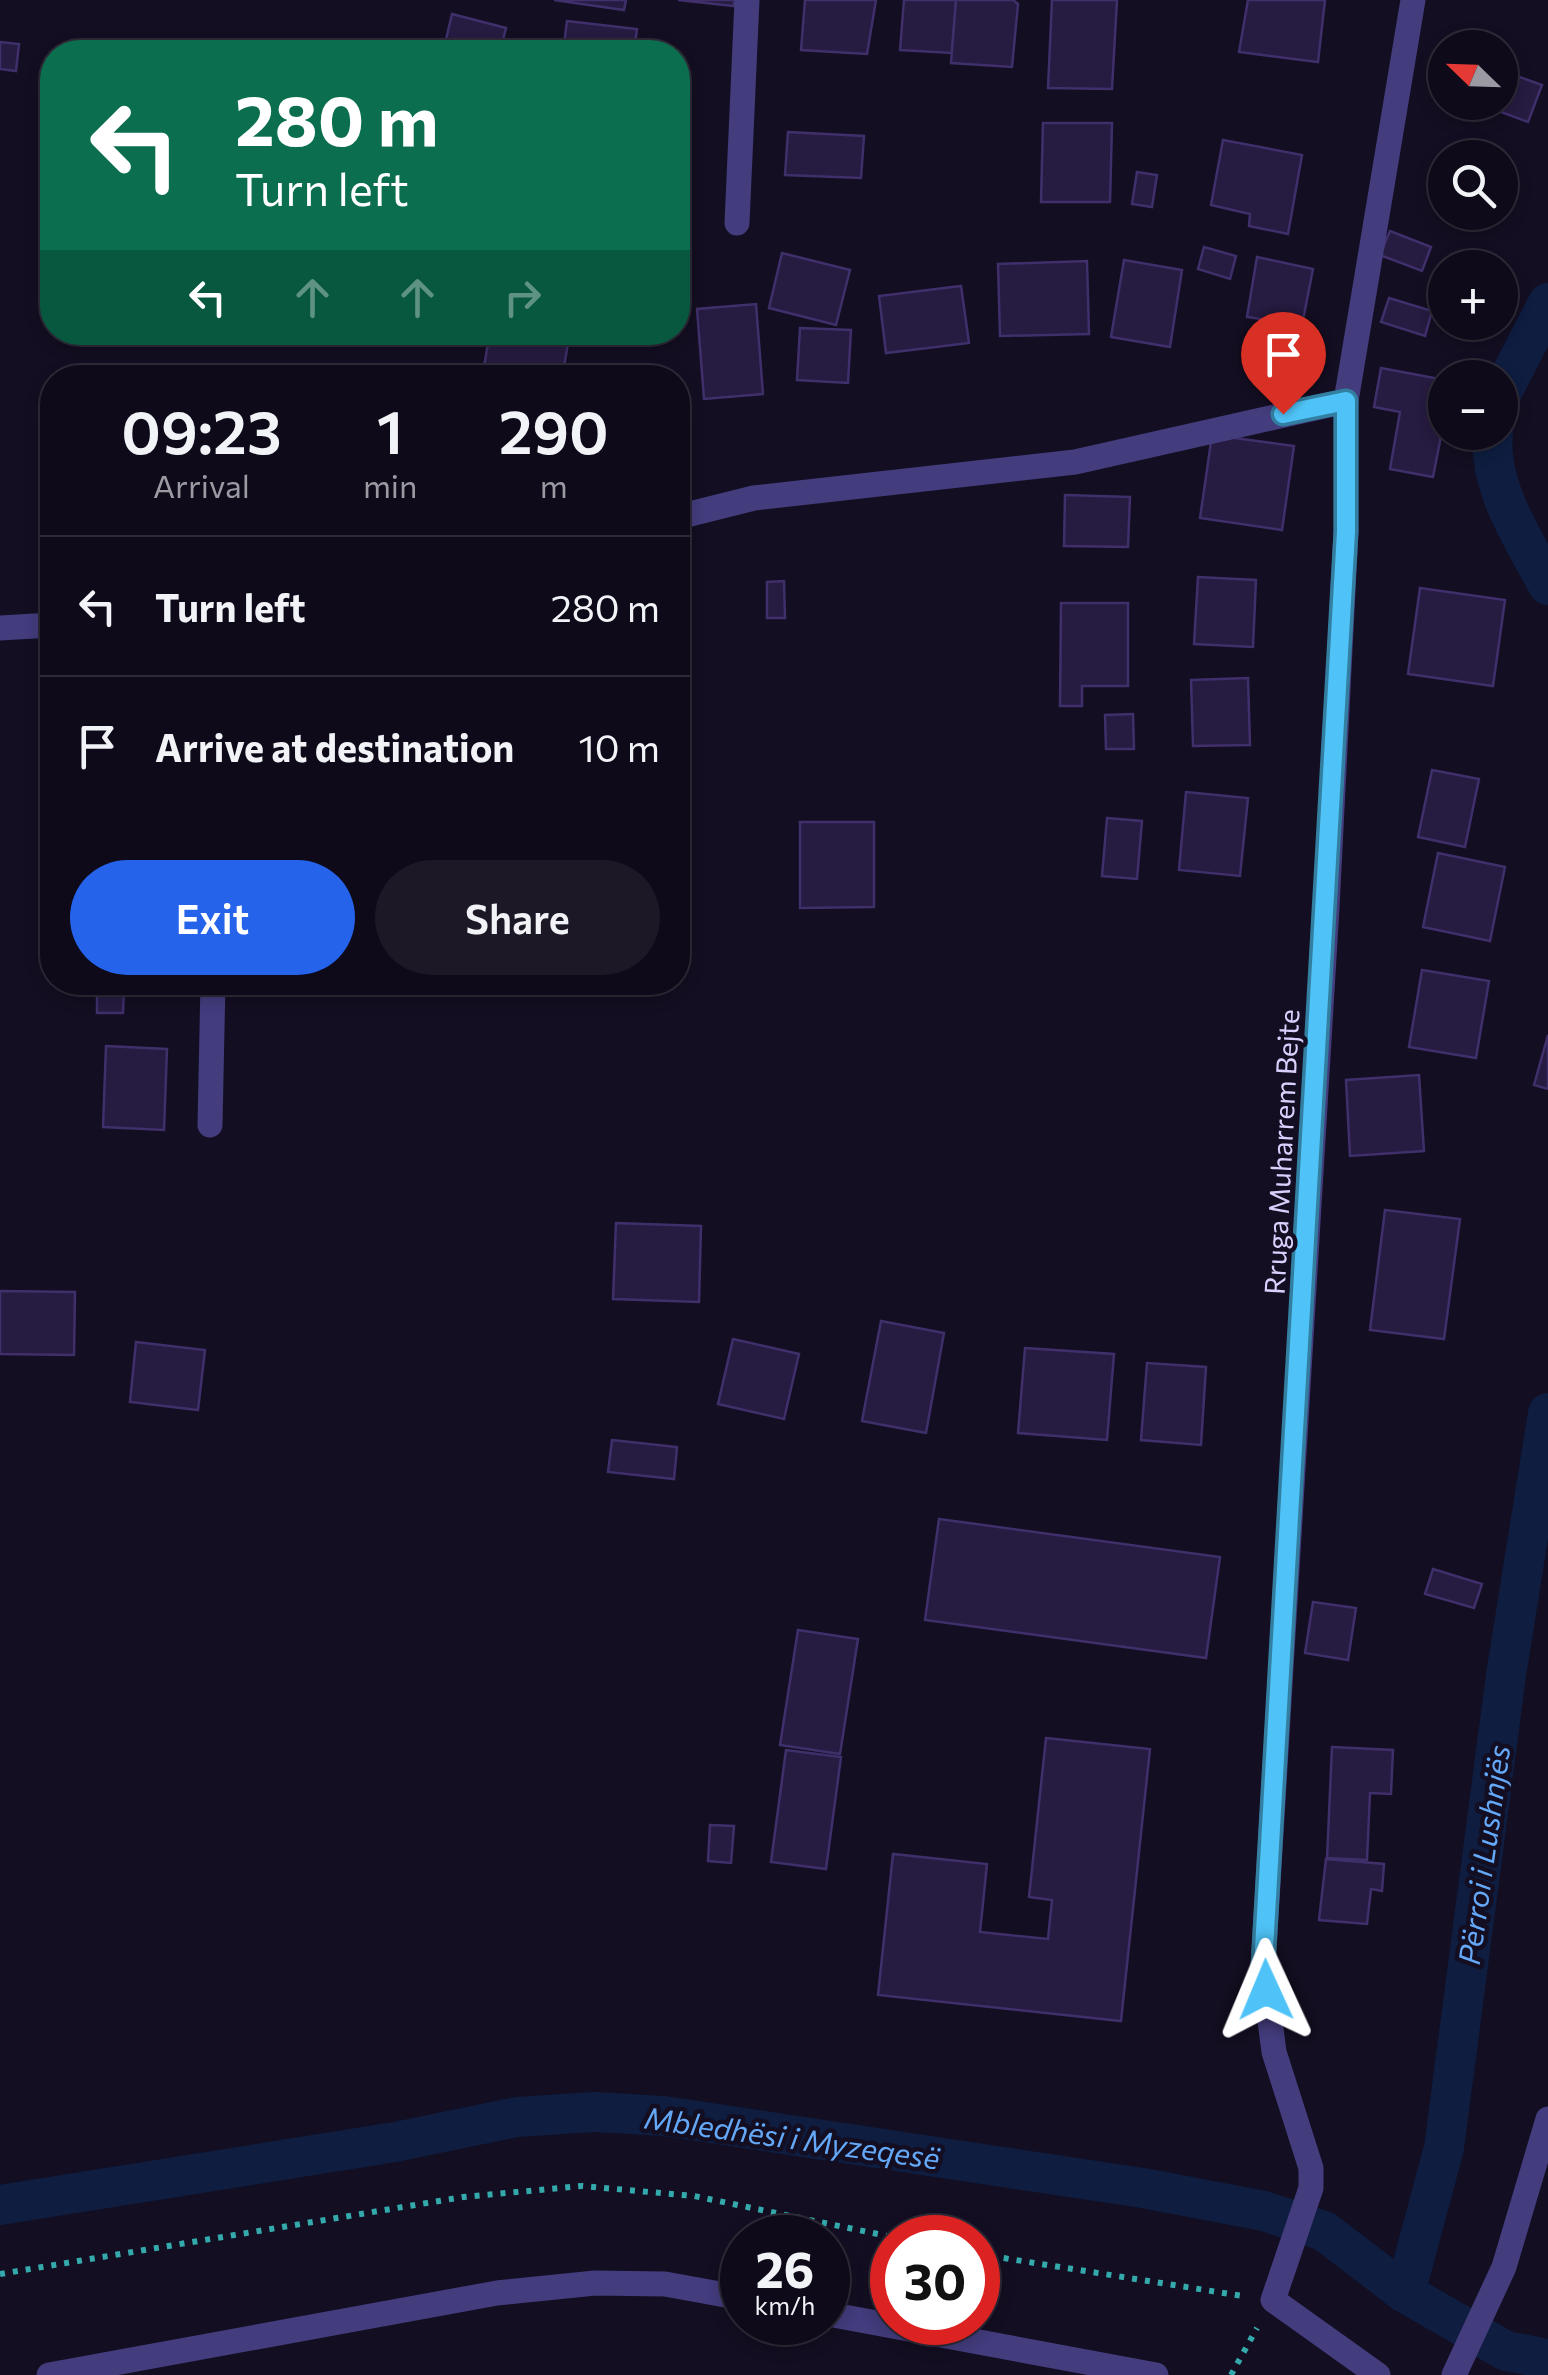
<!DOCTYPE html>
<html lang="en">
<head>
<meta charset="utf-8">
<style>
	:root { --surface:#0e0a19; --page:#1c1826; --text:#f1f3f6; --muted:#9b9aa2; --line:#2e2b38; --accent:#2563eb }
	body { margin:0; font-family:Commissioner,sans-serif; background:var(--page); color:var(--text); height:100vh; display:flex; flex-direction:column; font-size:38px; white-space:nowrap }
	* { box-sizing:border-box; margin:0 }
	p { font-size:32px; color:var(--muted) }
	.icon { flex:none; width:55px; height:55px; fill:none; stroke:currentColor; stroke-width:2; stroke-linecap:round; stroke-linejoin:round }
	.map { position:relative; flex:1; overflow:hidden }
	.sheet { position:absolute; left:40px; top:365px; width:650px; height:630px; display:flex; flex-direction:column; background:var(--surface); border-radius:40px; box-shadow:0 5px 15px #0003,0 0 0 2px var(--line) }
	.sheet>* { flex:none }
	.banner { position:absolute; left:40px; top:40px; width:650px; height:305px; border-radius:40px; box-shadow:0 5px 15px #0003,0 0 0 2px var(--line); background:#0b6e4f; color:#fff; overflow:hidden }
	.needle { width:65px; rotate:293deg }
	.buttons { position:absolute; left:1428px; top:30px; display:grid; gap:20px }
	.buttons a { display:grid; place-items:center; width:90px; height:90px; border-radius:50%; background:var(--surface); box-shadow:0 5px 15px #0003,0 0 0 2px var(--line); font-size:50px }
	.speed { position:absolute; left:720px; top:2215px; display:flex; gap:20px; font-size:50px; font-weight:700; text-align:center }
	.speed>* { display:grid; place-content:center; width:130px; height:130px; border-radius:50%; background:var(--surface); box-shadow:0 5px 15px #0003,0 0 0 2px var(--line); line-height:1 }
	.speed small { font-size:25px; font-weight:400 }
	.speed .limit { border:15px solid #d22; background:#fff; color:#111 }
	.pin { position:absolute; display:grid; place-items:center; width:85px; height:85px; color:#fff; margin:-102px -42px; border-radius:50% 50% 50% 0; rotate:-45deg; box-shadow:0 0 10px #0007 }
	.pin .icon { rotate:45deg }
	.me { position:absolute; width:110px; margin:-55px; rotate:359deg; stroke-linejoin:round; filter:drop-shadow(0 0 8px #0008) }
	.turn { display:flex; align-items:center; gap:35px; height:210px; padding:0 30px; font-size:45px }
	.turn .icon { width:130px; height:130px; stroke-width:2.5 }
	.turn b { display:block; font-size:70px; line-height:85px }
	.lanes { display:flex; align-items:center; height:95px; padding:0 30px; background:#0003; justify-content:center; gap:50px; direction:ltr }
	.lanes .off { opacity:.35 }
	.eta { display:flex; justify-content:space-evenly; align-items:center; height:170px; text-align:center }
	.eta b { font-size:60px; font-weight:600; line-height:70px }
	.action { display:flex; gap:20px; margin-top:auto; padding:20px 30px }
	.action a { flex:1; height:115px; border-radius:60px; background:var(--accent); color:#fff; font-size:40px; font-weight:600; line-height:115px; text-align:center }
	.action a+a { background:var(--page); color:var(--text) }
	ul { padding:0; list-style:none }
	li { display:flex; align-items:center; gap:30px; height:140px; padding:0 30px; border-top:2px solid var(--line) }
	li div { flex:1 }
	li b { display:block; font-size:38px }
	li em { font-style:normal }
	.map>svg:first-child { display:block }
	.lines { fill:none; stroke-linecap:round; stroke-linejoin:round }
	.canal { stroke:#0e1d40; stroke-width:40 }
	.building { fill:#261b40; stroke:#3f2f6b; stroke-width:2.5 }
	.path { stroke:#34aaac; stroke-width:6; stroke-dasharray:5 8; stroke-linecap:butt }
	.minor { stroke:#433c7d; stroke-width:25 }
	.route-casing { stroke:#337fa1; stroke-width:25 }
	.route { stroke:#4fc3f7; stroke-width:18 }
	.labels { text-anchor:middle; stroke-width:9; stroke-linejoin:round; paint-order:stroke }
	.street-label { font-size:28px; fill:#d9d0fd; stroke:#130e21 }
	.water-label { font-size:30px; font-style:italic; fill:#64a8f7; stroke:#130e21 }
</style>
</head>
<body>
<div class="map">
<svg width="1548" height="2375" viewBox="0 0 1548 2375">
	<rect width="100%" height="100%" fill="#130e21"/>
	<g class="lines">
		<g class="canal">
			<polyline points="1500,396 1548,303"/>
			<path d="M 1493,432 C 1487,486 1524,540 1548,585"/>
			<polyline points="0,2205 395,2142 517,2117 594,2112 664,2116 1143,2188 1264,2211 1324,2231 1405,2293 1506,2351 1548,2359"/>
			<polyline points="1405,2293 1444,2148 1506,1675 1548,1413"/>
		</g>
	</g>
	<g class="building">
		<polygon points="554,0 626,0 624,10"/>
		<polygon points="678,0 734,0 734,6"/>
		<polygon points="805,0 876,0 867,54 801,50"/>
		<polygon points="904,0 956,0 952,53 900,50"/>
		<polygon points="956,0 1013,0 1018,4 1012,67 951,63"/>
		<polygon points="1052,0 1117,0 1112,89 1048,88"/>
		<polygon points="1248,0 1325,0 1318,62 1239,52"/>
		<polygon points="452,14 506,28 500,52 443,52"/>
		<polygon points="567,21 637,29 634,52 563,52"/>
		<polygon points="0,42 19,44 16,71 0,69"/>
		<polygon points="1500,70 1542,85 1528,122 1474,102 1500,102"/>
		<polygon points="1043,123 1112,123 1110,202 1041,202"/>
		<polygon points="788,132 864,136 861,178 785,175"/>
		<polygon points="1223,140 1302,155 1288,234 1249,226 1250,214 1211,205"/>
		<polygon points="1137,172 1157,175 1152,207 1132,204"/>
		<polygon points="1390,231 1431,247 1422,271 1380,255"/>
		<polygon points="1204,247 1236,256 1230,279 1198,269"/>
		<polygon points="782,253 850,270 836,325 769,308"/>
		<polygon points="1257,257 1313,269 1302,325 1247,317"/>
		<polygon points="1124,260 1182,270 1170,347 1111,337"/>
		<polygon points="1087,261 1089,334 1000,336 998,264"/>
		<polygon points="961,286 969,343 886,353 879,296"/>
		<polygon points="1389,298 1432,311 1425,336 1381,322"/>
		<polygon points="756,304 763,394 704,399 697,309"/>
		<polygon points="800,328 851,330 848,383 797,380"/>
		<polygon points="490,332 570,332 562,378 482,378"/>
		<polygon points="1381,368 1445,380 1445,416 1433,477 1390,469 1400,412 1374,407"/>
		<polygon points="1212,435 1294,446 1282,530 1200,518"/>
		<polygon points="1065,495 1130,497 1128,547 1064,546"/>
		<polygon points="1198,577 1256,580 1253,647 1194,644"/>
		<polygon points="784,581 785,618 767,618 767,582"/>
		<polygon points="1420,588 1505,600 1493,686 1408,674"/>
		<polygon points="1061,603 1128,603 1128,686 1082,686 1082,706 1060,706"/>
		<polygon points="1248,678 1250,745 1193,746 1191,680"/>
		<polygon points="1133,714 1134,749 1106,749 1105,715"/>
		<polygon points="1432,770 1479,779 1465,847 1418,837"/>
		<polygon points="1186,792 1248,798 1240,876 1179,870"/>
		<polygon points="1107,818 1142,821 1137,879 1102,876"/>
		<polygon points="800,822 874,822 874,907 800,908"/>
		<polygon points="1438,853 1505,867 1490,941 1423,927"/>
		<polygon points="1422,970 1489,981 1476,1058 1409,1047"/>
		<polygon points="97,987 124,988 123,1013 97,1013"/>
		<polygon points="1548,1035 1548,1089 1534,1085"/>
		<polygon points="106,1046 167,1049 164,1130 103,1127"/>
		<polygon points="1419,1075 1424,1151 1350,1156 1346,1080"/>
		<polygon points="1385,1210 1460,1219 1444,1339 1370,1330"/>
		<polygon points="616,1223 701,1226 699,1302 613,1299"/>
		<polygon points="0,1291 75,1292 74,1355 0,1354"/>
		<polygon points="881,1321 944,1333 926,1433 862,1421"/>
		<polygon points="733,1339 799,1354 784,1419 718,1404"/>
		<polygon points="136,1342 205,1350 198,1410 130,1402"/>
		<polygon points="1025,1348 1114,1354 1107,1440 1018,1433"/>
		<polygon points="1147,1363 1206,1367 1201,1445 1141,1440"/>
		<polygon points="612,1440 677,1447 674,1479 608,1472"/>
		<polygon points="939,1519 1220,1557 1206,1658 925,1620"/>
		<polygon points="1433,1569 1482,1584 1474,1608 1425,1594"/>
		<polygon points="1313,1602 1356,1608 1348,1660 1305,1653"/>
		<polygon points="798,1630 858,1639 840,1754 780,1745"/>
		<polygon points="1046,1738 1150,1749 1121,2021 878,1995 893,1854 987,1864 980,1932 1048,1939 1052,1900 1029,1897"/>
		<polygon points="1332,1747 1393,1750 1391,1794 1370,1793 1367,1860 1327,1858"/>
		<polygon points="786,1750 841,1757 826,1869 771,1862"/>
		<polygon points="710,1825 734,1826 731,1863 708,1861"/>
		<polygon points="1326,1859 1384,1864 1382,1891 1371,1889 1367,1924 1319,1920"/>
	</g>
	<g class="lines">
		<g class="path">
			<polyline points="978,2254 1243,2296"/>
			<polyline points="0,2274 463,2197 582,2186 694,2196 897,2238"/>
			<polyline points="1231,2375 1257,2328"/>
		</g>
		<g class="minor">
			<polyline points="737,223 747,0"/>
			<polyline points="678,517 754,498 1075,462 1346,401"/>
			<polyline points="0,628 52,625"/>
			<polyline points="210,1125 213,982"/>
			<polyline points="828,2314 1156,2375"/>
			<polyline points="49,2375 497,2293 595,2283 665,2284 742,2298"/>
			<polyline points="1378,2375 1273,2300 1311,2188 1311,2168 1274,2052 1263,1966 1327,908 1346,531 1346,401 1413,0"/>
			<polyline points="1454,2375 1504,2267 1548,2119"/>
		</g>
	</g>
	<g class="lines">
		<defs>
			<polyline id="route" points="1266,1990 1263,1966 1346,532 1346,401 1283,414"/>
		</defs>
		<use href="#route" class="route-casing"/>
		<use href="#route" class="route"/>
	</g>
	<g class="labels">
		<g class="street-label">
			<text transform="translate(1282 1152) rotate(-87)" y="10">Rruga Muharrem Bejte</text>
		</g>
		<g class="water-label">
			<text transform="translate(1485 1855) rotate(-82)" y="10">Përroi i Lushnjës</text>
			<text transform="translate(792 2139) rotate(8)" y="10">Mbledhësi i Myzeqesë</text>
		</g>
	</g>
</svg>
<div class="buttons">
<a><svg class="needle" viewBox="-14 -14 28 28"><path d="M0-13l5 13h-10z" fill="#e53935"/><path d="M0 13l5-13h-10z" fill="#9b9aa2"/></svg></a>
<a><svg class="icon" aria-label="search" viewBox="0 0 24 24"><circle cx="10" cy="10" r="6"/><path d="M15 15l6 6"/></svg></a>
<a>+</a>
<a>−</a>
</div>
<div class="speed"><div>26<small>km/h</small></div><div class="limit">30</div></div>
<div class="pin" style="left:1283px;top:414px;background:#d93025"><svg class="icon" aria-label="arrive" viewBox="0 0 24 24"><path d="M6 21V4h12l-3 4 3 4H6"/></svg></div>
<svg class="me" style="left:1266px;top:1990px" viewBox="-20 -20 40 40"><path d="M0-17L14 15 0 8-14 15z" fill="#4fc3f7" stroke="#fff" stroke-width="4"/></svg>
<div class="banner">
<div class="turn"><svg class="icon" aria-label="left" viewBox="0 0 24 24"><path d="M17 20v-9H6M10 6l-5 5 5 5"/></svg><div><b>280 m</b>Turn left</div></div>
<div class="lanes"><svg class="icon" aria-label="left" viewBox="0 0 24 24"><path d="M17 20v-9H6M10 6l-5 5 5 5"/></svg><svg class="icon off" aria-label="ahead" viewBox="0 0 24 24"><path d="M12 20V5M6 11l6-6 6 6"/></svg><svg class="icon off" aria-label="ahead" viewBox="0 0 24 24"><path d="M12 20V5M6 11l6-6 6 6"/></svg><svg class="icon off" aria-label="right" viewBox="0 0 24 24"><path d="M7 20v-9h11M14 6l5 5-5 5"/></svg></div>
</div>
<section class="sheet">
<div class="eta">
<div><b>09:23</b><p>Arrival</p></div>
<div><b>1</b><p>min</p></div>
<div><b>290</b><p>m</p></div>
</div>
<ul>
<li><svg class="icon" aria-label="left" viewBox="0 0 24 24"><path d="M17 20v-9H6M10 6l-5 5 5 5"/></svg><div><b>Turn left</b></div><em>280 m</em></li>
<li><svg class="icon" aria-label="arrive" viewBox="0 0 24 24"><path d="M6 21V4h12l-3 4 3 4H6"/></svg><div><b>Arrive at destination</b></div><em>10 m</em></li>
</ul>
<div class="action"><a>Exit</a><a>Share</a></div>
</section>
</div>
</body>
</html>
